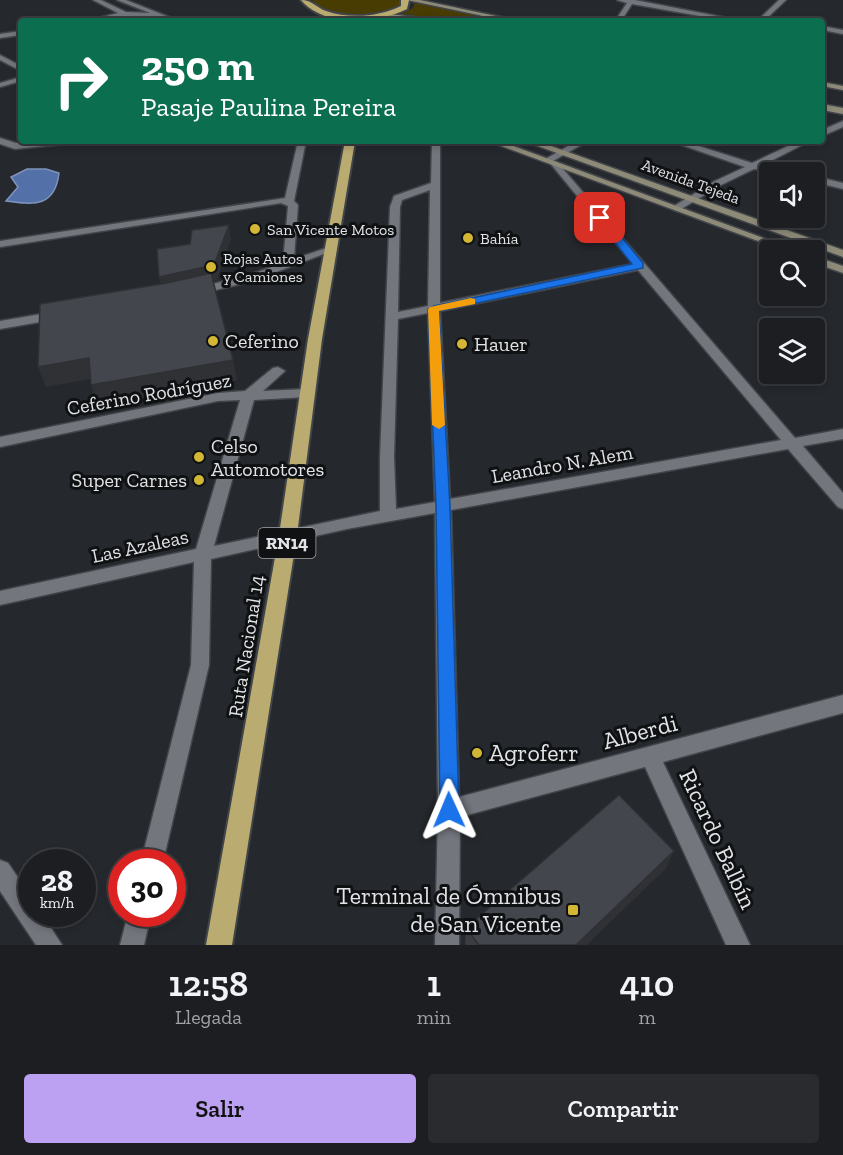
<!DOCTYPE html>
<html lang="es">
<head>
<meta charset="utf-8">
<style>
	:root { --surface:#1c1e22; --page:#292b2f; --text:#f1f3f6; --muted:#a0a2a5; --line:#3a3c40; --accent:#bca0f2 }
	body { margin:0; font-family:"Zilla Slab",serif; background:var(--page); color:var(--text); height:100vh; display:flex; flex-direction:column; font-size:22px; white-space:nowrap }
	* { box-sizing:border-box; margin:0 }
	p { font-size:20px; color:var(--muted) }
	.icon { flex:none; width:33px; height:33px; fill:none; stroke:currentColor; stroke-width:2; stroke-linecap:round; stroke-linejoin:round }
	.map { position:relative; height:945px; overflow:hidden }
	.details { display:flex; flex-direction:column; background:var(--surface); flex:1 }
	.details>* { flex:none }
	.top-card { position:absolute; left:18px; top:18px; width:807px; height:126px; border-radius:6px; box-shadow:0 3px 9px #0003,0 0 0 2px var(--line); background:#0b6e4f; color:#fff; overflow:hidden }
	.tools { position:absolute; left:759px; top:162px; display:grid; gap:12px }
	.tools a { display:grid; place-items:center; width:66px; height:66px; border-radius:6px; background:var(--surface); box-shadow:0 3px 9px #0003,0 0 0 2px var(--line); font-size:30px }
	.speed { position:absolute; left:18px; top:849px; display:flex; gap:12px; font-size:30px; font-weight:700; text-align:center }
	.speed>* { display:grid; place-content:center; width:78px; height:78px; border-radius:50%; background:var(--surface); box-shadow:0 3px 9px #0003,0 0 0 2px var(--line); line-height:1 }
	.speed small { font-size:15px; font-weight:400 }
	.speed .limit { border:9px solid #d22; background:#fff; color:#111 }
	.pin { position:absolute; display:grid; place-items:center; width:51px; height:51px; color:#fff; margin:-26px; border-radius:12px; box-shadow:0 3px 9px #0006 }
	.me { position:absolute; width:66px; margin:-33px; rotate:359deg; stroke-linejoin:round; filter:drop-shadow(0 0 4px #0008) }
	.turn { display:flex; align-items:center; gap:21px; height:126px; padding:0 24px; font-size:27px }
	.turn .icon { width:78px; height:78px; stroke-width:2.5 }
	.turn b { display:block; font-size:42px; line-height:51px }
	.eta { display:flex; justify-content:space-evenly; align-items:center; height:102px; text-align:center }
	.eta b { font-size:36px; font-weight:600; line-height:42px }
	.cta { display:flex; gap:12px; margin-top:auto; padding:12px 24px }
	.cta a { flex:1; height:69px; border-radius:6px; background:var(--accent); color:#111; font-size:24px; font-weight:600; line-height:69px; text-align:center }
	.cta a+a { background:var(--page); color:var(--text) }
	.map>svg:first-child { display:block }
	.green { fill:#493c02 }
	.water { fill:#5371a8; stroke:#7e94bb; stroke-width:1.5 }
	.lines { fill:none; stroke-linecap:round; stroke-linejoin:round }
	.minor-casing { stroke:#414448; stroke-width:3 }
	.secondary-casing { stroke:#414448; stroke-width:3 }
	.trunk-casing { stroke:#414448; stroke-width:4 }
	.minor { fill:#73767d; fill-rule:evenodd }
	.secondary { fill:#8e8a78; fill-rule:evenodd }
	.trunk { fill:#baab71; fill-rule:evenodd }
	.wall { fill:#3a3c41 }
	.shaded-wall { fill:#2f3135 }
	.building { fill:#43464c; stroke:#2f3135; stroke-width:1.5 }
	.route { fill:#1a73e8; stroke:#114b97; stroke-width:1.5 }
	.slow { fill:#f59e0b }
	.poi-dot { fill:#d4b635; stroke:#0f1113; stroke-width:2 }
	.labels { text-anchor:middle; stroke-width:6; stroke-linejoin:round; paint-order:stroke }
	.far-street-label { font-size:16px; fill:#e1e4e7; stroke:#0f1113 }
	.far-poi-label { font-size:16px; fill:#e1e4e7; stroke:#0f1113; text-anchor:start }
	.shield { fill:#0f1113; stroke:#a2a5a7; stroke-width:1.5 }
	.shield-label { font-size:18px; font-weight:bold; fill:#e1e4e7 }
	.poi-label { font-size:20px; fill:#e1e4e7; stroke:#0f1113; text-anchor:start }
	.street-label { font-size:20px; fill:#e1e4e7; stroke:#0f1113 }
	.near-street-label { font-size:24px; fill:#e1e4e7; stroke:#0f1113 }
	.near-poi-label { font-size:24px; fill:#e1e4e7; stroke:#0f1113; text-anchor:start }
</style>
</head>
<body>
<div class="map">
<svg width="843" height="945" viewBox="0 0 843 945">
	<rect width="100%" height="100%" fill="#25282d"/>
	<g class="green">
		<path d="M 312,0 L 398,0 L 400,2 L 397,9 C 374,18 329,21 312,0 Z"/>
		<path d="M 415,2 L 474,14 L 475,16 C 451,27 426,17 401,14 L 413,8 Z"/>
	</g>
	<path class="water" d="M 27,169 L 46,169 L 59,173 C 55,207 35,205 6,201 L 18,187 L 11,177 Z"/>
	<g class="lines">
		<defs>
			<g id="minor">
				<polygon points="93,0 101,0 126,12 150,13 117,0 126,0 179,21 125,16 87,21 118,13"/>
				<polygon points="617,0 635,0 743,21 728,21 632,4 621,21 615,21 627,3"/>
				<polygon points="779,0 786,0 764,21 757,21"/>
				<polygon points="484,14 489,15 479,21 471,21"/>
				<polygon points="328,18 331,21 319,21 320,20"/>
				<polygon points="822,26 843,30 843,34 822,30"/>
				<polygon points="21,31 21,35 0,38 0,34"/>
				<polygon points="0,55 21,66 21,71 0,60"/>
				<polygon points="21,77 21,81 0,87 0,83"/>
				<polygon points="843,121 843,127 822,136 822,130"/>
				<polygon points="0,138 16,143 69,141 65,144 15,149 0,144"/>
				<polygon points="298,141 306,141 294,201 298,205 294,259 332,246 337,249 253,281 195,295 189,291 191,289 246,276 283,263 288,206 281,203 0,247 0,241 285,198"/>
				<path d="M 432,141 L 440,141 L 440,303 L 633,264 L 550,163 L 542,161 L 577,141 L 588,141 L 553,161 L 557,162 L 795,438 L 843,429 L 843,439 L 803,446 L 843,493 L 843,509 L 838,507 L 788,449 L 451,510 L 459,797 L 843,695 L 843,713 L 663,762 L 750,945 L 726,945 L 645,767 L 460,817 L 459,945 L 435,945 L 438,810 L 435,513 L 347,529 L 211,559 L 209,665 L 163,862 L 141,862 L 191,665 L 194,562 L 0,605 L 0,591 L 196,549 L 240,400 L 218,401 L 0,447 L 0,437 L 218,393 L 245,391 L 273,368 L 278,367 L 285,371 L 263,391 L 306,389 L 313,393 L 306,397 L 254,400 L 214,546 L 380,511 L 380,457 L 390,207 L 394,196 L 431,183 ZM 430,190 L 428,306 L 398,312 L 400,207 L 402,200 ZM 638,270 L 781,440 L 450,499 L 440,311 ZM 428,313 L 435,502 L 396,509 L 394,457 L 398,319 Z"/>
				<polygon points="670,141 683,141 752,163 799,141 810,141 763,165 787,170 788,172 754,169 721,185 678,211 674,210 674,206 715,181 745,167"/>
				<polygon points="814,176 843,183 843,189 814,182"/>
				<polygon points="59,311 63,312 63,318 0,329 0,321"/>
				<polygon points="0,860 8,863 32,898 32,914 42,914 62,945 36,945 0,891"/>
				<polygon points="128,914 151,914 144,945 120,945"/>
			</g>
			<g id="secondary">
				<polygon points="407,0 420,0 520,21 507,21"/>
				<polygon points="389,14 433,19 436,21 391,17"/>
				<polygon points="822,82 843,86 843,90 822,86"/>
				<polygon points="822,104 843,108 843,114 822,110"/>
				<polygon points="488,141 500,141 796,250 782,250"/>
				<polygon points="524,141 537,141 843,250 843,257"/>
				<polygon points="814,256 843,266 843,273 814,263"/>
			</g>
			<g id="trunk">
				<path d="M 301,0 C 312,0 317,8 326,11 C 349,19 379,17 401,6 L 401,0 L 409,0 L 407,9 C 377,24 325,28 301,0 Z"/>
				<polygon points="345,141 355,141 322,339 297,535 232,945 206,945 279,535 308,339"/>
			</g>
		</defs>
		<use href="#minor" class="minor-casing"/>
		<use href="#secondary" class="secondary-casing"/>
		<use href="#trunk" class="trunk-casing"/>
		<use href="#minor" class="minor"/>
		<use href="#secondary" class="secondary"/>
		<use href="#trunk" class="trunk"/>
	</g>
	<polygon class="wall" points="666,868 586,945 466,945 465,943 466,928"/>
	<g class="shaded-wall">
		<polygon points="229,225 231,239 217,280 163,292 159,277"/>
		<polygon points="89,358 96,378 46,387 38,367"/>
		<polygon points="233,360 237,380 98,406 91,385"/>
		<polygon points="674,851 666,868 586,945 576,945"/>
	</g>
	<g class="building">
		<polygon points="229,225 214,265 159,277 157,249 190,244 192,230"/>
		<polygon points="211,273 233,360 91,385 89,358 38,367 40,304 167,283"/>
		<polygon points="619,795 674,851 576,945 479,945 466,928"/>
	</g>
	<polygon class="route" points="600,215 604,216 643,263 643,268 439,311 450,506 459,810 456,817 449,819 442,817 440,810 436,506 428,309 434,306 632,264 596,218"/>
	<polygon class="slow" points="471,298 475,299 475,304 439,311 445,425 439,429 432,425 428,309 430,307"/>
	<g class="poi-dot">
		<circle cx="255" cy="229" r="6"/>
		<circle cx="468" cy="238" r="6"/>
		<circle cx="211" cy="267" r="6"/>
		<circle cx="213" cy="341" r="6"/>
		<circle cx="462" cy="344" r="6"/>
		<circle cx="199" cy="457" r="6"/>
		<circle cx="199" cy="480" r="6"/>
		<circle cx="477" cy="753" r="6"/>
		<rect x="567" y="904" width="12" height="12" rx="3"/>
	</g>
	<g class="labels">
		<g class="far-street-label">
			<text transform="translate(691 181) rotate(20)" y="6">Avenida Tejeda</text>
		</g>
		<g class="far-poi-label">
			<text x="267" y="235">San Vicente Motos</text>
			<text x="480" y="244">Bahía</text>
			<text x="223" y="264">Rojas Autos<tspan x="223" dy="18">y Camiones</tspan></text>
		</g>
		<rect class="shield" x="258.5" y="528" width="57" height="30" rx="4.5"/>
		<g class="shield-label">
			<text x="287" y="549">RN14</text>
		</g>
		<g class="poi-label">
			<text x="225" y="348">Ceferino</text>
			<text x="474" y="351">Hauer</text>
			<text x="211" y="453">Celso<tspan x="211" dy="23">Automotores</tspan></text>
			<text x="187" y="487" text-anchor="end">Super Carnes</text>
		</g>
		<g class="street-label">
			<text transform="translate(149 394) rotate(-10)" y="7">Ceferino Rodríguez</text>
			<text transform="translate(562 464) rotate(-10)" y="7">Leandro N. Alem</text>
			<text transform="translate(140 546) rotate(-12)" y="7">Las Azaleas</text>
			<text transform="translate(246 646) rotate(-81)" y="7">Ruta Nacional 14</text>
		</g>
		<g class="near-street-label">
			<text transform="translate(640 732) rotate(-15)" y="8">Alberdi</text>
			<text transform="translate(718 839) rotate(65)" y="8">Ricardo Balbín</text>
		</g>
		<g class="near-poi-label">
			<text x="489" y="761">Agroferr</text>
			<text x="561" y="904" text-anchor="end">Terminal de Ómnibus<tspan x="561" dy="28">de San Vicente</tspan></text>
		</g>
	</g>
</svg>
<div class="tools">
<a><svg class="icon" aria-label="sound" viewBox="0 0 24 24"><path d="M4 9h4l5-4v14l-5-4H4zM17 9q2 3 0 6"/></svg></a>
<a><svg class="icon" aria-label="search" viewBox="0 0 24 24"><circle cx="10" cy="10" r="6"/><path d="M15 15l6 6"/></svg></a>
<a><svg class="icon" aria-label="layers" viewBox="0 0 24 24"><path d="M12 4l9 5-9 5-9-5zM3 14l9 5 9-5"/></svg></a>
</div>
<div class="speed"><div>28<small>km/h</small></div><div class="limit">30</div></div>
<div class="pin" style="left:600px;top:218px;background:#d93025"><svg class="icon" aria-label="arrive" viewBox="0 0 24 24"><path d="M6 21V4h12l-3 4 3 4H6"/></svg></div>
<svg class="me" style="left:449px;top:810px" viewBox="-20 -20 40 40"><path d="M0-17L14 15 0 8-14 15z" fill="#1a73e8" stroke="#fff" stroke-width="4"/></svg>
<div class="top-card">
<div class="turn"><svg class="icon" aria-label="right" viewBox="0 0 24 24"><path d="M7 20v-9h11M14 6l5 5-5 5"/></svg><div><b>250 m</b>Pasaje Paulina Pereira</div></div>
</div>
</div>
<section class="details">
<div class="eta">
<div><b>12:58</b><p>Llegada</p></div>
<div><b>1</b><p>min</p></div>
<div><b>410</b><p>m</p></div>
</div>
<div class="cta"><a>Salir</a><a>Compartir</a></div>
</section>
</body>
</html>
